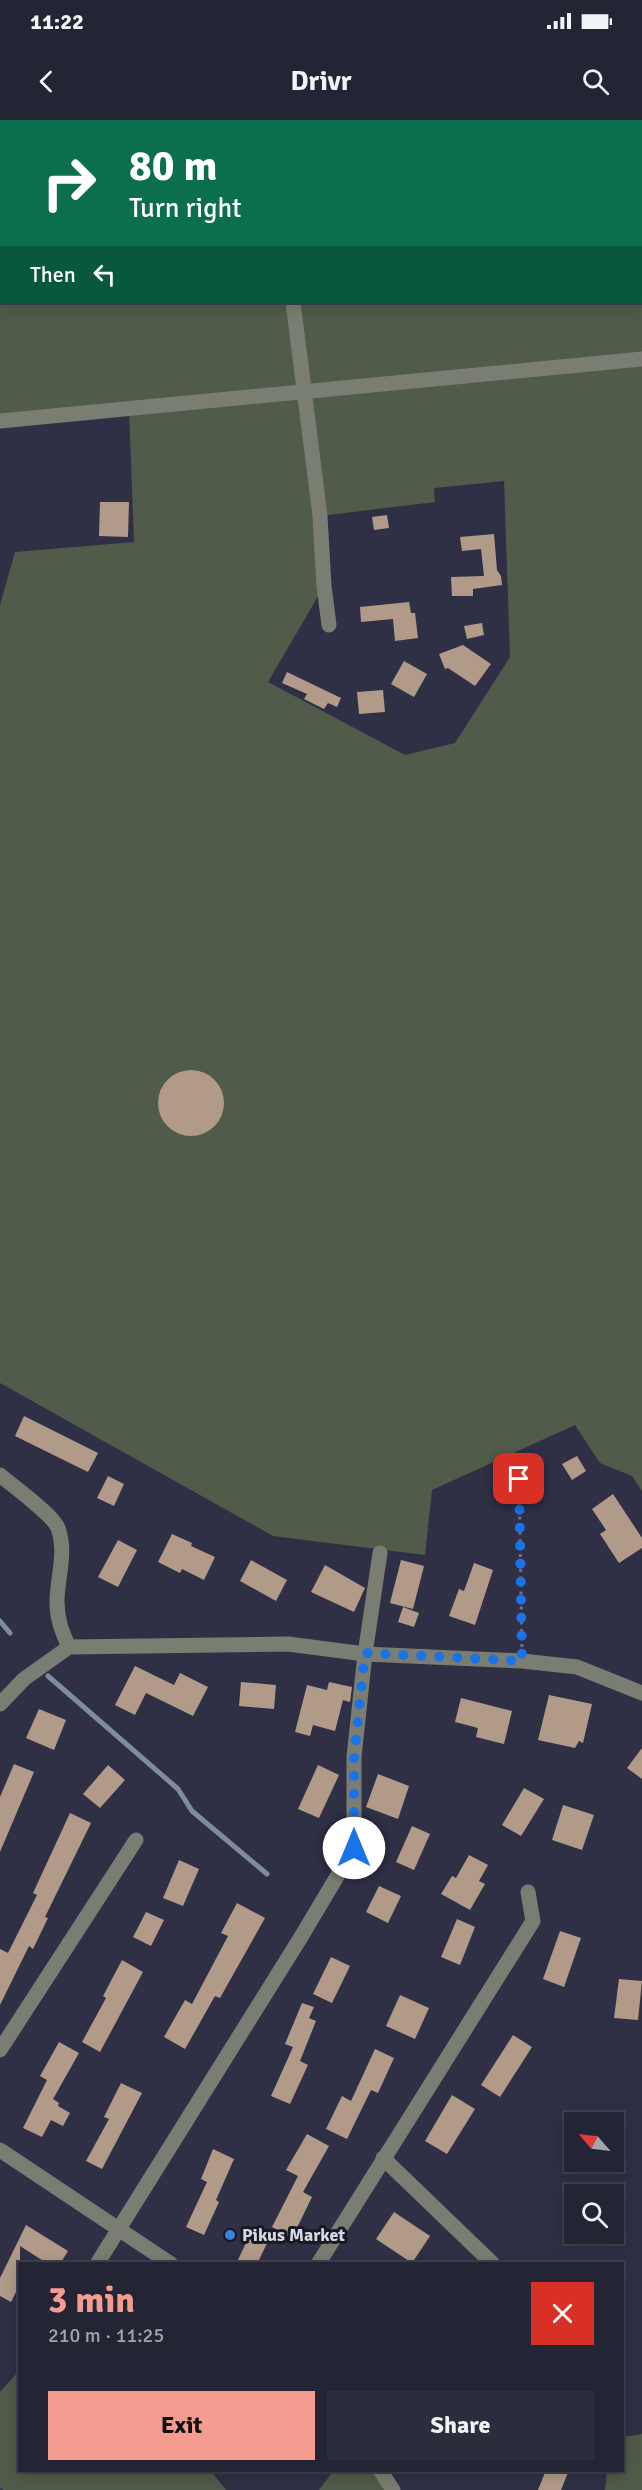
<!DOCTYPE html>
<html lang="en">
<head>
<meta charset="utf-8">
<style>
	:root { --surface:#232434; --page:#2b2c3c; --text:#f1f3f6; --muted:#a3a4ac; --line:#40414f; --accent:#f59c91 }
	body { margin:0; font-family:Signika,sans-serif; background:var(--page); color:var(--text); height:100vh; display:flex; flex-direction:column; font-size:22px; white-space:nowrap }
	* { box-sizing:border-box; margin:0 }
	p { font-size:20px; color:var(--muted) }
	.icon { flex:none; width:33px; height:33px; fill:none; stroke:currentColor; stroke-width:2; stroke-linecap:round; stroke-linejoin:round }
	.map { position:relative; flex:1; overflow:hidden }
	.drawer { position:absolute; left:18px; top:2142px; width:606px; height:210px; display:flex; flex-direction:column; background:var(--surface); border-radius:0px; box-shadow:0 3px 15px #0003,0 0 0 2px var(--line) }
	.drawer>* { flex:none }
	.guide { position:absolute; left:0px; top:0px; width:642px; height:183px; box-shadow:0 3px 15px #0003,0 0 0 2px var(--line); background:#0b6e4f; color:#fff; overflow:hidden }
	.needle { width:39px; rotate:298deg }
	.controls { position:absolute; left:564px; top:1992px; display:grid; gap:12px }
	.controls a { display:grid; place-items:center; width:60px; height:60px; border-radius:0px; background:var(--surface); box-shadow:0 3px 15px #0003,0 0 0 2px var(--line); font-size:30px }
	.pin { position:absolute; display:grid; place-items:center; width:51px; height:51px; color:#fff; margin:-26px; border-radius:12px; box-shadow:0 3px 9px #0006 }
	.me { position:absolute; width:66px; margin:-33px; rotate:0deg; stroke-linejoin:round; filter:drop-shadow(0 0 4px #0008) }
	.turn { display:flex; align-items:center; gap:21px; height:126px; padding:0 30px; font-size:27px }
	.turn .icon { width:78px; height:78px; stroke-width:2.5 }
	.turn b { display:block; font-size:42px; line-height:51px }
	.then { display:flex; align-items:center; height:57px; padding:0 30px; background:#0003; gap:12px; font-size:22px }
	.round { display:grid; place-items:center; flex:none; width:63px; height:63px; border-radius:0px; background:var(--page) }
	.overview { display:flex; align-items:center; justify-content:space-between; height:102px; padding:0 30px }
	h1 { font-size:36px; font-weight:800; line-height:45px; color:var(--accent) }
	.button { display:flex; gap:12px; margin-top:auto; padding:12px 30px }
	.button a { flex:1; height:69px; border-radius:0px; background:var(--accent); color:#111; font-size:24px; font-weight:800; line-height:69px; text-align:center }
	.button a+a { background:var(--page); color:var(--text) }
	.status { display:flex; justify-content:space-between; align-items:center; height:42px; padding:0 30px; background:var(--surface); direction:ltr }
	.status svg { height:16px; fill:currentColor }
	header { display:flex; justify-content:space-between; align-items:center; height:78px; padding:0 30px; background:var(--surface); font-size:27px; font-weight:800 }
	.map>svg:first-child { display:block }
	.green { fill:#505b49; fill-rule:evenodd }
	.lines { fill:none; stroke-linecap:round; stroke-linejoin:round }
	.stream { stroke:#7d8ca0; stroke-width:5 }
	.building { fill:#b19b88 }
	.path { stroke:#6e6f82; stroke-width:3; stroke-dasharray:3 4.5; stroke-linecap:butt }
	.minor { stroke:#7a7d71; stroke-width:15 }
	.route { stroke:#1a73e8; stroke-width:10; stroke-dasharray:0 18 }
	.shop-dot { fill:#3f7fe0; stroke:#191923; stroke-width:2 }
	.labels { text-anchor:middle; stroke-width:6; stroke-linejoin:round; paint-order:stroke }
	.poi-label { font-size:18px; font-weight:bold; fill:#d5d6e4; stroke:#191923; text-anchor:start }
</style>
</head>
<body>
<div class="status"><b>11:22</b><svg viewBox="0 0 49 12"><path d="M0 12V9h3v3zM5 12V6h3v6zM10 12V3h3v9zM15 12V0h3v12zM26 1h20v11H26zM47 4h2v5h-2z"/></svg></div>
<header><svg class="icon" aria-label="back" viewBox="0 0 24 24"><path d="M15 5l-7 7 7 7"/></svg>Drivr<svg class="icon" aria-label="search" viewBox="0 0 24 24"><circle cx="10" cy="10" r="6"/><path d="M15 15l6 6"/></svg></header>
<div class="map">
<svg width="642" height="2370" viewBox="0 0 642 2370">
	<rect width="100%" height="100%" fill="#2f3046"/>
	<g class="green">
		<path d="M 0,0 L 133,1 L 2,2 L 2,182 L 640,182 L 642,110 L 642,1371 L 632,1356 L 600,1343 L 575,1305 L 432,1370 L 425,1435 L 273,1416 L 0,1263 L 0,485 L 15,432 L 134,422 L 129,290 L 0,301 ZM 504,361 L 510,537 L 455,623 L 405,635 L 268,562 L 324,466 L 320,396 L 435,382 L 434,368 Z"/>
		<polygon points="161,0 343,0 343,1 159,1"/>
		<polygon points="19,2251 20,2350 211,2351 226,2370 4,2370 0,2368 0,2272"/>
		<polygon points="642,2314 642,2370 605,2370 607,2351 622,2350 623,2317"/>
		<polygon points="334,2350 380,2351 393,2370 319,2370"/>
	</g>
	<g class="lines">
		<g class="stream">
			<polyline points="0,1501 10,1513"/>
			<polyline points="48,1556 178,1669 192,1691 267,1754"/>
		</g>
	</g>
	<g class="building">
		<polygon points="100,382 129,382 128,417 99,416"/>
		<polygon points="387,395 389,408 374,410 372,397"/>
		<polygon points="494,414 497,450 501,456 502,465 473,469 473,476 452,476 451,457 484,456 481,429 462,431 460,417"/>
		<polygon points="409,482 411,493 415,493 418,518 395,521 393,499 361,502 360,487"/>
		<polygon points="482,503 484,515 467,519 464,506"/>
		<polygon points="463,525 491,544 475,566 448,548 445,549 439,534"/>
		<polygon points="404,541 427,554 414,577 391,564"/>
		<polygon points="287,552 341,578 337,587 328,583 324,589 304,579 307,574 282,563"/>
		<polygon points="383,570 385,592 359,594 357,572"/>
		<circle cx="191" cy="983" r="33"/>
		<polygon points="24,1296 98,1333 88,1352 15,1316"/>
		<polygon points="577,1336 586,1351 572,1360 562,1344"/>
		<polygon points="108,1356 124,1364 114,1386 97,1378"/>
		<polygon points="613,1374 642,1418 642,1428 619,1443 600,1414 606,1410 592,1389"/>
		<polygon points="172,1414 192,1423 191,1426 215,1437 204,1460 182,1449 180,1453 158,1442"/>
		<polygon points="118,1420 137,1430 118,1467 98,1457"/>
		<polygon points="251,1440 287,1460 276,1481 240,1461"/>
		<polygon points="401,1440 424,1446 413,1489 390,1483"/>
		<polygon points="474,1443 493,1450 475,1505 449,1496 459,1469 464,1471"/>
		<polygon points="325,1445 365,1468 354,1492 311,1472"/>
		<polygon points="403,1487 419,1493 414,1507 398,1502"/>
		<polygon points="135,1546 174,1565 180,1553 208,1567 193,1596 146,1573 135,1595 115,1585"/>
		<polygon points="241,1562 276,1565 274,1589 239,1586"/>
		<polygon points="329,1562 352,1567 350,1582 343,1580 335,1611 313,1605 310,1616 295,1612 307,1565 327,1570"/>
		<polygon points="549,1575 592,1584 583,1623 579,1621 575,1628 538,1620"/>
		<polygon points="461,1578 512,1591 504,1624 476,1617 478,1608 455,1602"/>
		<polygon points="39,1589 66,1600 54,1630 26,1618"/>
		<polygon points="642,1628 642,1659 627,1648"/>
		<polygon points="14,1644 34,1652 0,1732 0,1677"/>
		<polygon points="108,1645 125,1660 100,1688 83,1674"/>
		<polygon points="318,1645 339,1655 319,1698 298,1689"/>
		<polygon points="378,1654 409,1666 398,1699 366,1687"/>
		<polygon points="524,1668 544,1679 521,1716 502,1705"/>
		<polygon points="563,1685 594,1695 582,1730 552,1720"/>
		<polygon points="70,1693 91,1703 45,1797 48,1798 33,1829 29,1826 0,1885 0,1829 8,1833 37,1775 33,1773"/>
		<polygon points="412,1706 430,1714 414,1750 396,1742"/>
		<polygon points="469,1735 488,1745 479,1761 485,1764 470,1790 441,1774 452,1756 456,1758"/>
		<polygon points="179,1740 199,1749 183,1786 163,1778"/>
		<polygon points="379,1766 401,1776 388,1803 366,1792"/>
		<polygon points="237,1783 265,1798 220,1878 215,1876 185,1929 164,1917 185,1880 192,1884 228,1816 221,1813"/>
		<polygon points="146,1792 164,1800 151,1826 133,1817"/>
		<polygon points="457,1799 475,1807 460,1845 441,1837"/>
		<polygon points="560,1811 581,1818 564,1867 543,1859"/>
		<polygon points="331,1837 350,1846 332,1883 313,1874"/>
		<polygon points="122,1840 143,1852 100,1932 82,1922 106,1878 103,1876"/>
		<polygon points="619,1859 642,1861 638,1900 614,1898"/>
		<polygon points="400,1875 429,1888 415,1919 386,1906"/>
		<polygon points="302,1883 314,1887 309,1898 316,1901 300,1941 308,1945 290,1984 271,1976 293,1927 285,1924"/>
		<polygon points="513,1915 532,1927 500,1977 481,1965"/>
		<polygon points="59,1922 79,1933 53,1979 59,1983 58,1986 70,1993 63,2006 51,2000 42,2017 23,2008 47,1960 40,1956"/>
		<polygon points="375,1929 394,1938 378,1973 371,1970 347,2019 326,2009 342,1976 351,1981"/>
		<polygon points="121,1963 142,1973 102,2049 86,2041 109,1999 104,1997"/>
		<polygon points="452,1975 475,1989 447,2034 425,2021"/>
		<polygon points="307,2014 329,2026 303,2072 312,2077 292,2118 272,2107 298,2056 286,2050"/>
		<polygon points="213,2029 234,2039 216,2080 219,2082 204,2115 186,2107 207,2062 201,2059"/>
		<polygon points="394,2092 430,2116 412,2143 376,2119"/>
		<polygon points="26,2105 68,2131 60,2144 48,2144 20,2126 20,2164 11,2182 0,2176 0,2158"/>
		<polygon points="254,2106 271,2115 257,2144 236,2144"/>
		<polygon points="546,2350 569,2350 561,2370 538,2370"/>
	</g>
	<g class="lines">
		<polyline class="path" points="519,1359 522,1528"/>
		<g class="minor">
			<polyline points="0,84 2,83"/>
			<polyline points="293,182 320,396 324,466 329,505"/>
			<polyline points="0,301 642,239"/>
			<path d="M 0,1355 C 13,1366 53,1395 58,1408 C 67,1434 57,1457 57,1482 C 57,1499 62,1512 69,1527"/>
			<polyline points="0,1584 24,1559 69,1527 288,1524 365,1534 522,1541 577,1547 642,1573"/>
			<polyline points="0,1930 136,1720"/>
			<polyline points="0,2030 171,2144"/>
			<polyline points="383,2038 493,2144"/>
			<polyline points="97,2144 301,1817 354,1728 354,1637 365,1534 380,1433"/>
			<polyline points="318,2144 533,1801 528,1772"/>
			<polyline points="380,2350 393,2370"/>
		</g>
	</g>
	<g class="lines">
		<polyline class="route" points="354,1728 354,1637 365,1533 522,1541 519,1359"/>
	</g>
	<circle class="shop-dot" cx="230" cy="2115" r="6"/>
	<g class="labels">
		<g class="poi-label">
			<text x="242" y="2121">Pikus Market</text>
		</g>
	</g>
</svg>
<div class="controls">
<a><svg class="needle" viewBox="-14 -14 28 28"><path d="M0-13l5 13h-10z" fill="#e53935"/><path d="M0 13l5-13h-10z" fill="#a3a4ac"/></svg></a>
<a><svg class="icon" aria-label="search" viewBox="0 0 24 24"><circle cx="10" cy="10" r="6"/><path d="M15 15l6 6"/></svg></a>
</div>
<div class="pin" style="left:519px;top:1359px;background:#d93025"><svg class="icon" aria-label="arrive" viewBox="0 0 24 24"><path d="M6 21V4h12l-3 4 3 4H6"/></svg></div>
<svg class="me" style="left:354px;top:1728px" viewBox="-20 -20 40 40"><circle r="19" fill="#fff"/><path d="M0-13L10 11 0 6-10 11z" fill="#1a73e8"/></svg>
<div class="guide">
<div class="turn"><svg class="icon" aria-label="right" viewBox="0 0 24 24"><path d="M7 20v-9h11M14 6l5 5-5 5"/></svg><div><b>80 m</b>Turn right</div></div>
<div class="then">Then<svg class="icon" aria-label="left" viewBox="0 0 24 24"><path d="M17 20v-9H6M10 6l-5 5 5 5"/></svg></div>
</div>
<section class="drawer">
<div class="overview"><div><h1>3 min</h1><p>210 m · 11:25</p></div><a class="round" style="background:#d93025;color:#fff"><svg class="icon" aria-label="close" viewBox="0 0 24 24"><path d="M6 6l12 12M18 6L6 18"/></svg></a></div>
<div class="button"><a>Exit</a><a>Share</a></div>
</section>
</div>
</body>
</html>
